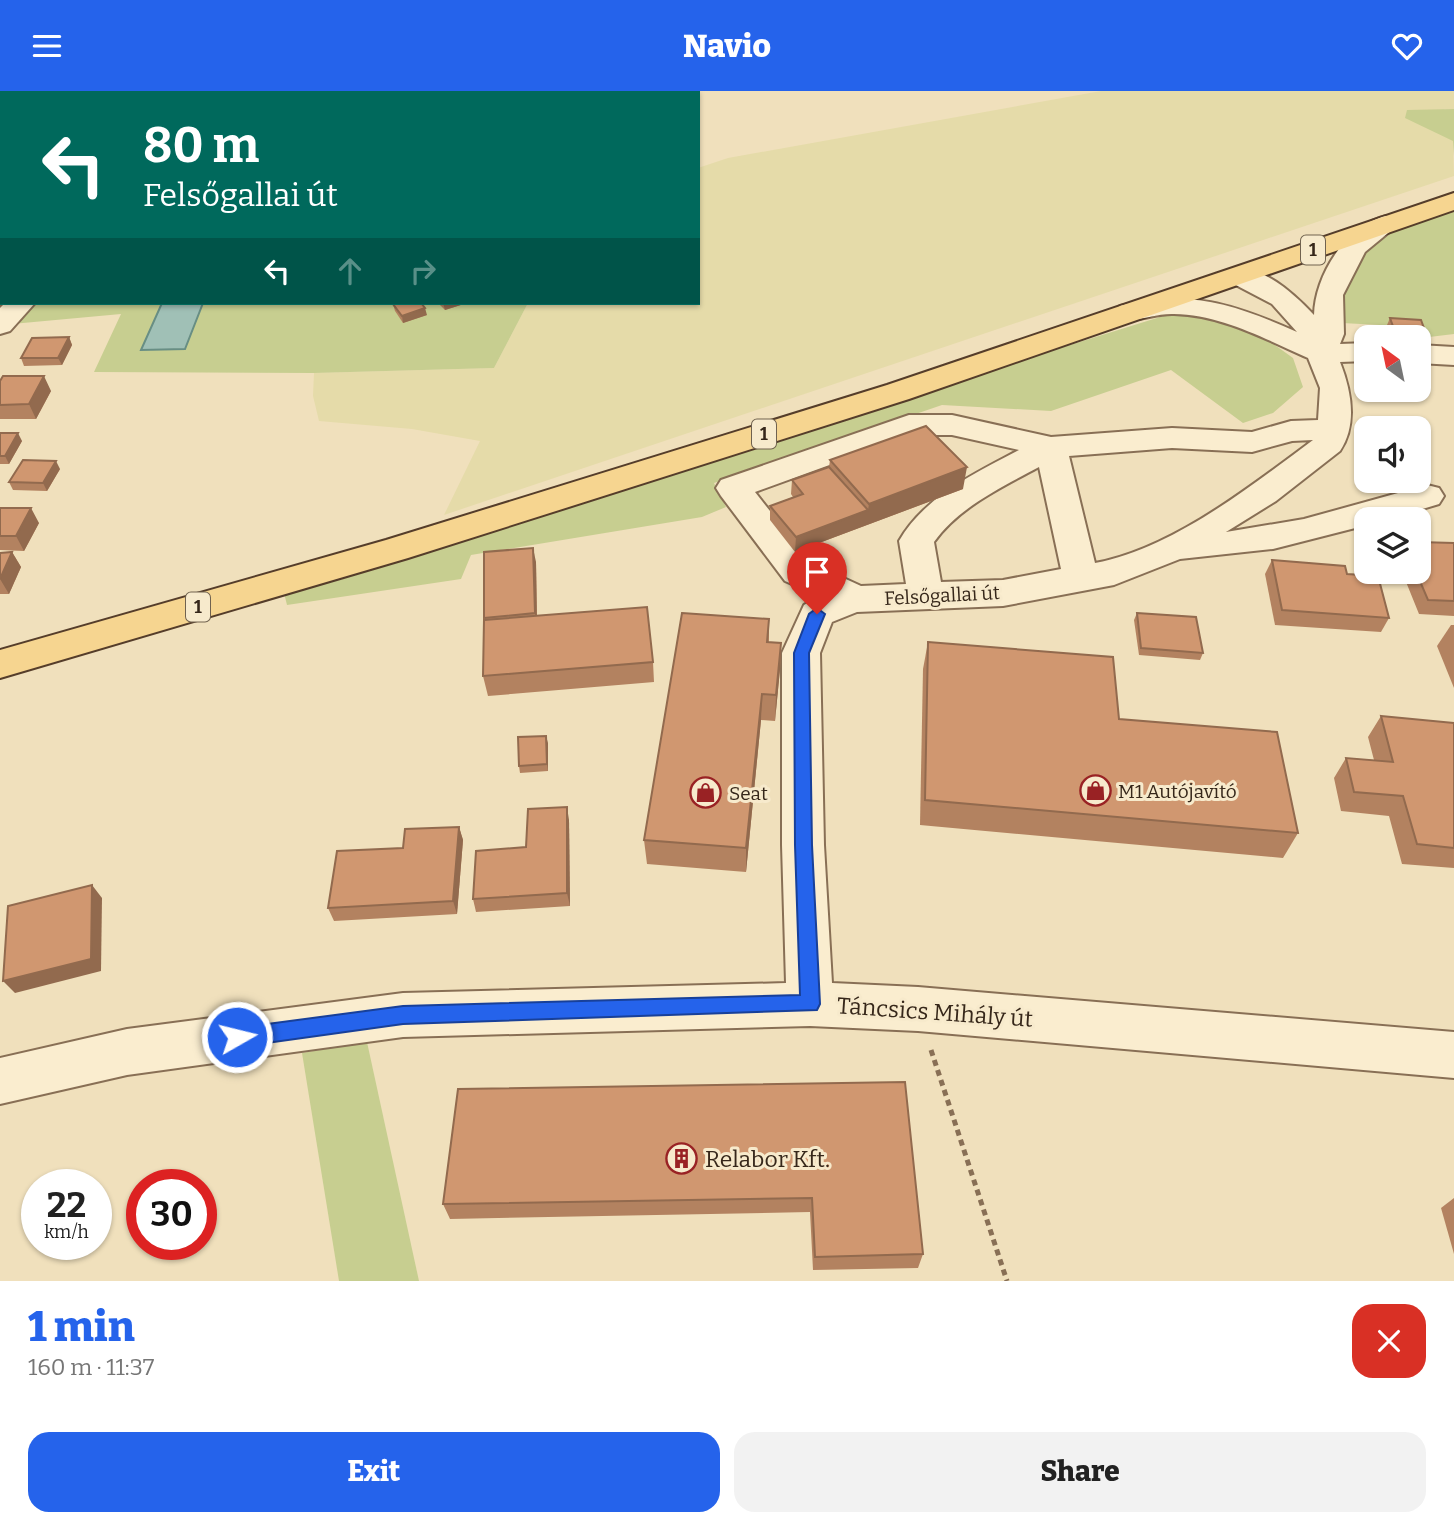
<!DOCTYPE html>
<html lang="en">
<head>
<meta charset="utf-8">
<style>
	:root { --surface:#fff; --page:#f2f2f2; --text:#222; --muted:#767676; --accent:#2563eb }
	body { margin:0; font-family:Bitter,serif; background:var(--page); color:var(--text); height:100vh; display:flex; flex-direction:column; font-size:26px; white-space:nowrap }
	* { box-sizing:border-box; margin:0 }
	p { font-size:23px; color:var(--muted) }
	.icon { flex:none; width:38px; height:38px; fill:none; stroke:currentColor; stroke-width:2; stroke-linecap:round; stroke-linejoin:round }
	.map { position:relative; height:1190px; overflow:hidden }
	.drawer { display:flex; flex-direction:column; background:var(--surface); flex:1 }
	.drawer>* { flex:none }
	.guide { position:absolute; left:0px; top:0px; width:700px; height:214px; box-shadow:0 2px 5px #0004; background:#00695c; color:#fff; overflow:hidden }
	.needle { width:46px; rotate:327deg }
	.buttons { position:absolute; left:1354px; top:234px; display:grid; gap:14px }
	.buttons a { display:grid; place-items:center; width:77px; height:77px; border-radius:14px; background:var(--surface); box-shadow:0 2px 5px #0004; font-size:35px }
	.speed { position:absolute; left:21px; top:1078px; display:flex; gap:14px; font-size:35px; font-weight:700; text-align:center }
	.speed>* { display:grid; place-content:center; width:91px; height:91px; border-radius:50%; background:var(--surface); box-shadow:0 2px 5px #0004; line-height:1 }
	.speed small { font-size:18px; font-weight:400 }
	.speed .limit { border:10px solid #d22; background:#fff; color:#111 }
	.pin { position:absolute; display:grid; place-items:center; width:60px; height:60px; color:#fff; margin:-72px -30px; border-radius:50% 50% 50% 0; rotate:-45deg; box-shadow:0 0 7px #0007 }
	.pin .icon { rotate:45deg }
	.me { position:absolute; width:77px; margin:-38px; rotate:82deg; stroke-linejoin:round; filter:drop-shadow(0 0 5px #0008) }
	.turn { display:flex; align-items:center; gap:24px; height:147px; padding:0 28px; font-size:32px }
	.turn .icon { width:91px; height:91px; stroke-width:2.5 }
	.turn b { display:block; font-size:49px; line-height:60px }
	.lanes { display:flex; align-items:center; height:66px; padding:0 28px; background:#0003; justify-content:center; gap:35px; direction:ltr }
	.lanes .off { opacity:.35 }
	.round { display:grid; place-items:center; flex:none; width:74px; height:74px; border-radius:21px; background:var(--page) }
	.overview { display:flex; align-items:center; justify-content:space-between; height:119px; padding:0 28px }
	h1 { font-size:42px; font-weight:800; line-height:52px; color:var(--accent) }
	.action { display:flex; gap:14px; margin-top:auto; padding:14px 28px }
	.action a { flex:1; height:80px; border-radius:21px; background:var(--accent); color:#fff; font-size:28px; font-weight:800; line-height:80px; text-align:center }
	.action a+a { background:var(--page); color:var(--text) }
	header { display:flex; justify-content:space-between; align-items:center; height:91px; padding:0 28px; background:var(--accent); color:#fff; font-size:32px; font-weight:800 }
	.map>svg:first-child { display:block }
	.farmland { fill:#e5dba9 }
	.green { fill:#c7ce90 }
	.water { fill:#a0c0b6; stroke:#688e84; stroke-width:2 }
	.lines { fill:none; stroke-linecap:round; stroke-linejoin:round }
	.minor-casing { stroke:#886f55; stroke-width:4 }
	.major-casing { stroke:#553d2a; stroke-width:4 }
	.path { stroke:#886f55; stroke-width:5; stroke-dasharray:6 4.5; stroke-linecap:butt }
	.minor { fill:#faedcf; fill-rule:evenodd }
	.major { fill:#f6d590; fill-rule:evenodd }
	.wall { fill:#b38260 }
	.shaded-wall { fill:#926a4e }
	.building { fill:#d09770; stroke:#926a4e; stroke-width:2 }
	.route { fill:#2563eb; stroke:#184099; stroke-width:2 }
	.labels { text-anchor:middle; stroke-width:6; stroke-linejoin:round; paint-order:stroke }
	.shield { fill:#f7eacc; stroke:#70624f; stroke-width:2 }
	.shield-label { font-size:18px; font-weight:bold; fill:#36271a }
	.street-label { font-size:19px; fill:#36271a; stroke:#f7eacc }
	.poi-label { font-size:19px; fill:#36271a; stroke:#f7eacc; text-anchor:start }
	.near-street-label { font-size:23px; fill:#36271a; stroke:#f7eacc }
	.near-poi-label { font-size:23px; fill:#36271a; stroke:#f7eacc; text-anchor:start }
</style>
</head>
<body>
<header><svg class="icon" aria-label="menu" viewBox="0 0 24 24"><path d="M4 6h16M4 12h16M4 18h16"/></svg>Navio<svg class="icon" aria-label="heart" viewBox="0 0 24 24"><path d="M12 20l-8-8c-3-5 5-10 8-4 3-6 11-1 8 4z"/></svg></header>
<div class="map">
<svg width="1454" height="1190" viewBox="0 0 1454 1190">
	<rect width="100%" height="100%" fill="#f0e0bc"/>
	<polygon class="farmland" points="1101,0 1454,0 1454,18 1444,18 1453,50 1454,85 444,424 480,350 412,338 319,330 313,305 314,282 494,277 528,212 698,212 698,77 728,67"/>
	<g class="green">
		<polygon points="1454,18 1454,65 1453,50 1405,27 1407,19"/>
		<path d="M 1454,115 L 1454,243 L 1421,247 L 1417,236 L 1342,232 C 1342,221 1339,204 1342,194 C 1360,145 1410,131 1454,115 Z"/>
		<polygon points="37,212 528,212 494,277 314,282 94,281 121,223 12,233"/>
		<polygon points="1173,222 1210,223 1254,239 1293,267 1303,296 1273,322 1243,332 1171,279 1051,320 942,314 714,392 726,416 702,426 471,464 461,488 287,514 283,498"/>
		<polygon points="367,951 419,1190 339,1190 302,962"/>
	</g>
	<polygon class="water" points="162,212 203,212 185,258 141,259"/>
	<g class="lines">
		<defs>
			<g id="minor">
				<polygon points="280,0 305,0 278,2"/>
				<path d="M 1386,125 L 1395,127 L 1399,133 L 1365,161 L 1343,204 L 1344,243 L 1340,253 L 1367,252 L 1367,270 L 1340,271 C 1351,299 1358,333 1340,360 L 1276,410 L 1226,441 L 1304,428 L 1427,394 L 1439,397 L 1444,405 L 1439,413 L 1386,429 L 1367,429 L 1367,434 L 1273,458 L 1180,468 L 1114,494 L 1003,515 L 857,521 L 832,531 L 820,562 L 824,754 L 832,892 L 918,896 L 1454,941 L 1454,987 L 918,940 L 810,935 L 403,946 L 127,984 L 0,1013 L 0,967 L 127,938 L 403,902 L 786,892 L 782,754 L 782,562 L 804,514 L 819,505 L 785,490 L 721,405 L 716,397 L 721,389 L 909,324 L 952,324 L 1051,346 L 1172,337 L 1252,341 L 1291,330 L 1318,329 L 1320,297 L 1308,267 C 1265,248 1222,224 1174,223 C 1155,222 1138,232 1120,227 L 1115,221 L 1120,215 C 1189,198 1234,213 1297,241 L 1272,213 L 1230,191 L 1226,185 L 1230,179 C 1261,171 1295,204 1314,224 C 1315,185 1345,135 1386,125 ZM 912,344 L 952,344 L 1019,359 C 974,383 925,405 899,450 L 906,493 L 861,495 L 811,472 L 755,401 ZM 1313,349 C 1251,395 1172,458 1095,472 L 1069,365 L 1172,357 L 1252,361 L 1292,350 ZM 1039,376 L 1061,478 L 1003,489 L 941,491 L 934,451 C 959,416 1002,396 1039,376 Z"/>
				<polygon points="5,212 35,212 10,240 0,243 0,217"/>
				<polygon points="1419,254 1454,256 1454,274 1419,272"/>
			</g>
			<polygon id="major" points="1454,102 1454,119 909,308 408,467 0,587 0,559 386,449 887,294"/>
		</defs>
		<use href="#minor" class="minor-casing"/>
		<use href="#major" class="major-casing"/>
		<polyline class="path" points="931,959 1007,1190"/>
		<use href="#minor" class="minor"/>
		<use href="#major" class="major"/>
	</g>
	<g class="wall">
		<polygon points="438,212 467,212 445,219"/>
		<polygon points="393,213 427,224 403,232 395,220"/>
		<polygon points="1390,227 1425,240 1421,247 1391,245 1387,234"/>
		<polygon points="69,246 72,254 62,274 24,275 21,267"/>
		<polygon points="0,290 51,300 36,328 0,328"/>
		<polygon points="0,342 22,350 9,373 0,373"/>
		<polygon points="830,369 963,398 795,461 770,429 770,415 793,406 791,403 792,389 829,376"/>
		<polygon points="60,378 47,400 13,399 9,391"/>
		<polygon points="0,417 39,432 24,460 0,459"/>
		<polygon points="1454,452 1454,525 1419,523 1402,481 1419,481"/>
		<polygon points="12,461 21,476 9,503 0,503 0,462"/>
		<polygon points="484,461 536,471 537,525 653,571 654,591 488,605 483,585"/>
		<polygon points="1272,469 1347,483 1389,527 1381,541 1275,534 1265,483"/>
		<polygon points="1137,522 1203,562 1200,569 1139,564 1134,529"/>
		<polygon points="769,528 769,551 781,552 780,578 775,630 761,629 746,781 647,773 644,749"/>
		<polygon points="1451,534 1454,534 1454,597 1437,555"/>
		<polygon points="928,551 1119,628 1298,742 1283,767 920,734 923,578"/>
		<polygon points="1381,625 1454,632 1454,777 1402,773 1389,725 1341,720 1334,687 1346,667 1374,669 1368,646"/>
		<polygon points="548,652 548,680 520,682 519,675"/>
		<polygon points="569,729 570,815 476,821 473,808 526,756"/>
		<polygon points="459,736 463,749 457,823 334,830 328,817 403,757"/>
		<polygon points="905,991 923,1163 918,1177 813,1179 810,1121 450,1128 443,1113"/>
		<polygon points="1454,1107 1454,1163 1441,1117"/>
	</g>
	<g class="shaded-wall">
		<polygon points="443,212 467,212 445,219"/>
		<polygon points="425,217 427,224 403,232 402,225"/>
		<polygon points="69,246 72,254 62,274 58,267"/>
		<polygon points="44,285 51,300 36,328 29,313"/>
		<polygon points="18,342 22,350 9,373 5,365"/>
		<polygon points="56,370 60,378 47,400 43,392"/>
		<polygon points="967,376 963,398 795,461 796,446 868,419 869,413"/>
		<polygon points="31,417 39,432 24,460 16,445"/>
		<polygon points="533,457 536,471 537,537 535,522"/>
		<polygon points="12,461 21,476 9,503 0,488"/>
		<polygon points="781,552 780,578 775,630 776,604"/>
		<polygon points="762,603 761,629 746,781 746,757"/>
		<polygon points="546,645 548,652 548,680 547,673"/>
		<polygon points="567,716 569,729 570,815 567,802"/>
		<polygon points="459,736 463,749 457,823 453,810"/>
		<polygon points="92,794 102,807 101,880 15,902 3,890"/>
	</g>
	<g class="building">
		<polygon points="397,212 421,212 425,217 402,225 393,213"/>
		<polygon points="1390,227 1421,229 1425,240 1394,238"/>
		<polygon points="69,246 58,267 21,267 32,247"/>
		<polygon points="3,285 44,285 29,313 0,314 0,290"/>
		<polygon points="926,335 967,376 869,413 830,369"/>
		<polygon points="0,342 18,342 5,365 0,365"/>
		<polygon points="23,369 56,370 43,392 9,391"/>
		<polygon points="829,376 868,419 796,446 770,415 803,403 792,389"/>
		<polygon points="0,417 31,417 16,445 0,445"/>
		<polygon points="1419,451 1454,452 1454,510 1428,509 1416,481 1419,481"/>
		<polygon points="533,457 535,522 484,527 484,461"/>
		<polygon points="12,461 0,488 0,462"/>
		<polygon points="1272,469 1345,475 1347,483 1378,485 1389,527 1282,519"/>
		<polygon points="647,516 653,571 483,585 484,529"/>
		<polygon points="682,522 769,528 767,551 781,552 776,604 762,603 746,757 644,749"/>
		<polygon points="1137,522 1196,526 1203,562 1141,557"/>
		<polygon points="928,551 1113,566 1119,628 1277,641 1298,742 925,709"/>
		<polygon points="1381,625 1454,632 1454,757 1417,753 1403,705 1354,701 1346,667 1393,671"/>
		<polygon points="546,645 547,673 519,675 518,646"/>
		<polygon points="567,716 567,802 473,808 476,760 526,756 528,718"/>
		<polygon points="459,736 453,810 328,817 337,760 403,757 405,738"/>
		<polygon points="92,794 91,868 3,890 8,815"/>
		<polygon points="905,991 923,1163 815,1166 812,1107 443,1113 458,998"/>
	</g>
	<polygon class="route" points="817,517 825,523 809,562 812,754 820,913 817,919 403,933 237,956 230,953 227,946 230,940 237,937 403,915 800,904 795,754 794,562 809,523"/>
	<defs>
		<symbol id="shop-ring" viewBox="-11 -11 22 22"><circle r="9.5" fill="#f7eacc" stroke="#992224" stroke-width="1.5"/><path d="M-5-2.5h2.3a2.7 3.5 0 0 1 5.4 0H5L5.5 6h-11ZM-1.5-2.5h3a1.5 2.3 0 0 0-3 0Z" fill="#992224"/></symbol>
		<symbol id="building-ring" viewBox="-11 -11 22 22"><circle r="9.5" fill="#f7eacc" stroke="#992224" stroke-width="1.5"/><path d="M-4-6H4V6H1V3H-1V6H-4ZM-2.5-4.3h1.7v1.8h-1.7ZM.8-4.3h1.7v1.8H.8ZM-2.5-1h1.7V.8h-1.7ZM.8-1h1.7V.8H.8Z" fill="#992224"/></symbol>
	</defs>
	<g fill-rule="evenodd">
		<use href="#shop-ring" x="1078" y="682" width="35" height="35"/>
		<use href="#shop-ring" x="688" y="684" width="35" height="35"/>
		<use href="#building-ring" x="664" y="1050" width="35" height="35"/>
	</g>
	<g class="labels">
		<g class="shield">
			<rect x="1301" y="144.5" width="24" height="29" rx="5"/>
			<rect x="752" y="328.5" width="24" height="29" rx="5"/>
			<rect x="186" y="501.5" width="24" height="29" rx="5"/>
		</g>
		<g class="shield-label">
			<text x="1313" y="165">1</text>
			<text x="764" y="349">1</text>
			<text x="198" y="522">1</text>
		</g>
		<g class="street-label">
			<text transform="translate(942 504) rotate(-3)" y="7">Felsőgallai út</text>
		</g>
		<g class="poi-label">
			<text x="1118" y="707">M1 Autójavító</text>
			<text x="729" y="709">Seat</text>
		</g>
		<g class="near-street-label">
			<text transform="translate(935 921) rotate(4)" y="8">Táncsics Mihály út</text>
		</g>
		<g class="near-poi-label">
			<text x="705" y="1076">Relabor Kft.</text>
		</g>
	</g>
</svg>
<div class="buttons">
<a><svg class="needle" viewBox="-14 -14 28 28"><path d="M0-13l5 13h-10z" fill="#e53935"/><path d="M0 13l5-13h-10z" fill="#767676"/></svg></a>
<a><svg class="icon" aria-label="sound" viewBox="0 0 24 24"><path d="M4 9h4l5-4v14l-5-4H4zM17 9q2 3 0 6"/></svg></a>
<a><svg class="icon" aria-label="layers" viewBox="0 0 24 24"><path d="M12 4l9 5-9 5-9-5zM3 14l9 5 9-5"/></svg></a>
</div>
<div class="speed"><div>22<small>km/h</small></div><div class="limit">30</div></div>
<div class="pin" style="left:817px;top:523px;background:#d93025"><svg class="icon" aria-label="arrive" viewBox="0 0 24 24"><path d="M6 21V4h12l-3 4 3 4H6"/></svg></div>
<svg class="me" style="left:237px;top:946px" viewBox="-20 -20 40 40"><circle r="17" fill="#2563eb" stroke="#fff" stroke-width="3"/><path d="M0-11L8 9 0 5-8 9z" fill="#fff"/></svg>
<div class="guide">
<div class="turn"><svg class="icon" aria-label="left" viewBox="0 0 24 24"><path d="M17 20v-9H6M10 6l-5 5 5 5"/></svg><div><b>80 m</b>Felsőgallai út</div></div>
<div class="lanes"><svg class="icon" aria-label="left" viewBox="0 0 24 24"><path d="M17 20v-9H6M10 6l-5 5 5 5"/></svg><svg class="icon off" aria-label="ahead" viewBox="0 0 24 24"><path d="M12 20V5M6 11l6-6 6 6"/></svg><svg class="icon off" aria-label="right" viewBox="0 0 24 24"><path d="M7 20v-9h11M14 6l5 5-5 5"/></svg></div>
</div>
</div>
<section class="drawer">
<div class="overview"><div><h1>1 min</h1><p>160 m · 11:37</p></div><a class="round" style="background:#d93025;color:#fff"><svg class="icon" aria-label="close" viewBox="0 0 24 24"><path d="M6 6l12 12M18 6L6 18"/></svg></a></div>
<div class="action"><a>Exit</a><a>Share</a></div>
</section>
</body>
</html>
